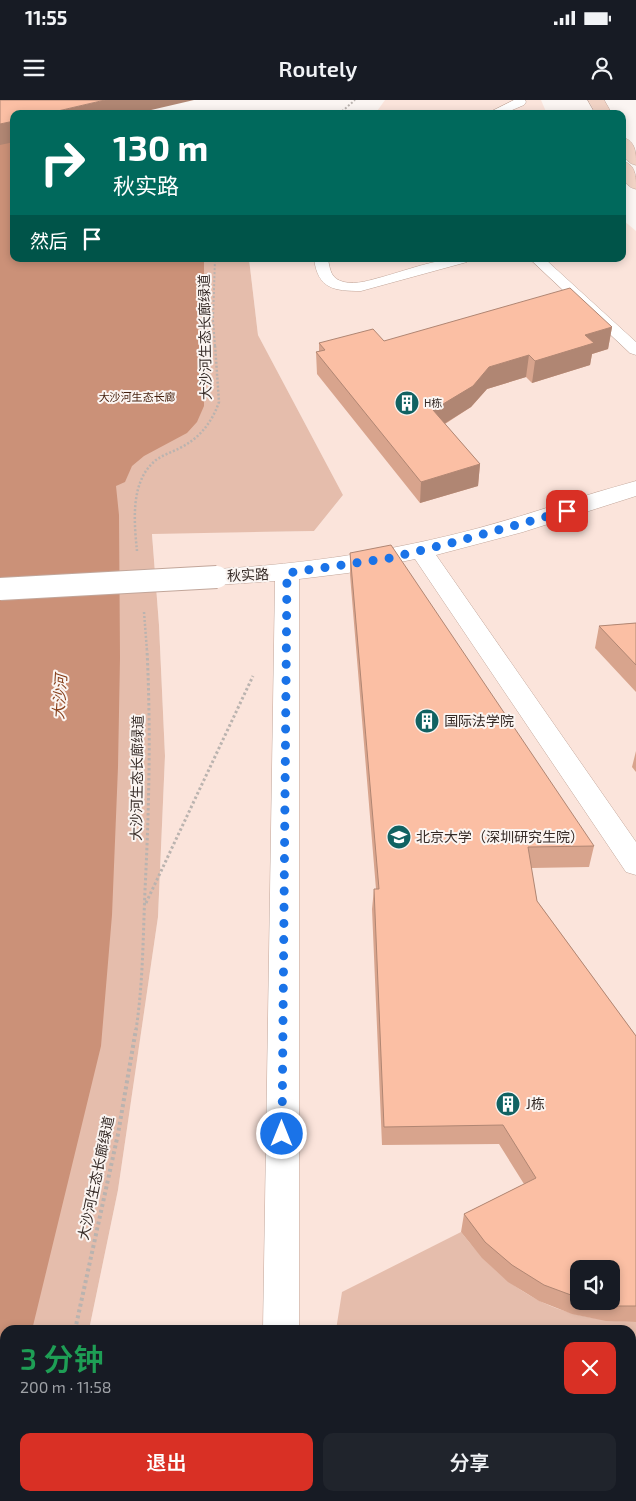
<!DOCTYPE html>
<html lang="zh">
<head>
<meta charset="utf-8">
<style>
	:root { --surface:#171b24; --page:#20242c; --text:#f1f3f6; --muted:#9ea1a6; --accent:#d93025 }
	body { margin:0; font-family:"Exo 2","Noto Sans SC",sans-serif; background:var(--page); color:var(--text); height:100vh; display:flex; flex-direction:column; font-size:19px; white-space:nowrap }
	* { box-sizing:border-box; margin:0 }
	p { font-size:16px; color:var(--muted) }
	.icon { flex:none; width:28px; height:28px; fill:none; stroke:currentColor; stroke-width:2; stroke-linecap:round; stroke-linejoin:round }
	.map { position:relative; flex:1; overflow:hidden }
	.details { position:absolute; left:0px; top:1225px; width:636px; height:176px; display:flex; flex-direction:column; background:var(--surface); border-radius:15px 15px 0 0; box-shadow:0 2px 8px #0003 }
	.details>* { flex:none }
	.banner { position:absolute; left:10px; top:10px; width:616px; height:152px; border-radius:10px; box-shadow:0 2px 8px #0003; background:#00695c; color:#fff; overflow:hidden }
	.buttons { position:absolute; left:570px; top:1160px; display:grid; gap:10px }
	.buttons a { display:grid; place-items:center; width:50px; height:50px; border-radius:10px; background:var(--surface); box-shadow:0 2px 8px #0003; font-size:25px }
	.pin { position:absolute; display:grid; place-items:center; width:42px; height:42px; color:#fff; margin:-21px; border-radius:10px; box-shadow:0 2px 8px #0006 }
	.me { position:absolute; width:55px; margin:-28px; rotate:0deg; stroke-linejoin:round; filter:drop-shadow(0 0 4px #0008) }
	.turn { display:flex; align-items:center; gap:18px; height:105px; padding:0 20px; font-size:22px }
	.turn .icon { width:65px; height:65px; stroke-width:2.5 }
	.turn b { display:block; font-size:35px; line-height:42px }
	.then { display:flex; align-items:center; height:48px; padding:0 20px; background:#0003; gap:10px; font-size:19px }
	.round { display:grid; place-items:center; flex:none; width:52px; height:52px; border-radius:10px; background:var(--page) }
	.head { display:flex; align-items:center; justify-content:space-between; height:85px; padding:0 20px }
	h1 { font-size:30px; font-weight:600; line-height:38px; color:#1e9e55 }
	.action { display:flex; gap:10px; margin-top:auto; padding:10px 20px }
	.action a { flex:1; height:58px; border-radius:10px; background:var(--accent); color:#fff; font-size:20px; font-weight:600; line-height:58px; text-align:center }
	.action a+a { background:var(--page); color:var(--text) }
	.status { display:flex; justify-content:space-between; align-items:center; height:35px; padding:0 25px; background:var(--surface); direction:ltr }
	.status svg { height:14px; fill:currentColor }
	header { display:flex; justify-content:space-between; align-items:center; height:65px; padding:0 20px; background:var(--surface); font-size:22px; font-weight:600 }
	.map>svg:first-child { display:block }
	.built { fill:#fbe4db; fill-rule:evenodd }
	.green { fill:#e5bdac }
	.water { fill:#cb9178 }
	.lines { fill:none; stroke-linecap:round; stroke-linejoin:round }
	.service-casing { stroke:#c2a69a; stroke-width:1 }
	.minor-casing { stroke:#c2a69a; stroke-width:1 }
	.secondary-casing { stroke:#c2a69a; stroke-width:1 }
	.path-far3 { stroke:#bab3af; stroke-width:2; stroke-dasharray:2 2; stroke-linecap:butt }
	.path-far2 { stroke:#bab3af; stroke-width:2.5; stroke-dasharray:2 2; stroke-linecap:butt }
	.path-far1 { stroke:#bab3af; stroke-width:3; stroke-dasharray:2.5 2.5; stroke-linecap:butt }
	.path { stroke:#bab3af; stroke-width:4; stroke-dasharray:3 3; stroke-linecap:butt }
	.service { fill:#fff; fill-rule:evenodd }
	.minor { fill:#fff; fill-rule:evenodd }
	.secondary { fill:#f1d3c5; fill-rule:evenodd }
	.minor-bridge-casing { stroke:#c2a69a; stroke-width:24; stroke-linecap:butt }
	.minor-bridge { stroke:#fff; stroke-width:22 }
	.wall { fill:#d8a48d; fill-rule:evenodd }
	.shaded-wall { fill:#b08673 }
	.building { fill:#fbbfa4; stroke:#b08673 }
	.route { stroke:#1a73e8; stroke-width:9; stroke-dasharray:0 16.2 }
	.labels { text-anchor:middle; stroke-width:4; stroke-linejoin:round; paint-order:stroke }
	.far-park-label { font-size:11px; fill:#441e0b; stroke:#fbf5f2 }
	.far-poi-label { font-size:11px; fill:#362b27; stroke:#fbf5f2; text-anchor:start }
	.street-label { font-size:14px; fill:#362b27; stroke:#fbf5f2 }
	.poi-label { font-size:14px; fill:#362b27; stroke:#fbf5f2; text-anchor:start }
	.water-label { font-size:15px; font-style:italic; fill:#88411d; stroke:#fbf5f2 }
</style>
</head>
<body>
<div class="status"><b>11:55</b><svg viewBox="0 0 49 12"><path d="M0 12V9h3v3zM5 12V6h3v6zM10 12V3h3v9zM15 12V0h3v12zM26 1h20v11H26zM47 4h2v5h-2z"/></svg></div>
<header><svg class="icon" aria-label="menu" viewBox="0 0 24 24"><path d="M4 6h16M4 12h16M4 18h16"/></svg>Routely<svg class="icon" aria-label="person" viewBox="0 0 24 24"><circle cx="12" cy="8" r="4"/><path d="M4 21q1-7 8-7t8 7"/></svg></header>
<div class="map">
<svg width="636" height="1401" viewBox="0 0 636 1401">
	<rect width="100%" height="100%" fill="#fbf5f2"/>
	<g class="built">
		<polygon points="385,0 541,0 547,14 375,14"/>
		<path d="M 623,120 L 636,131 L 636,1401 L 52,1401 L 53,1396 L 631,1396 L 631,1230 L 89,1230 L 118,1090 L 158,817 L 165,656 L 159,525 L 152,433 L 314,431 L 343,395 L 258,235 L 249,159 L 622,159 ZM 579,1169 L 611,1169 L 611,1201 L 579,1201 Z"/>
	</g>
	<g class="green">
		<polygon points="0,10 14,21 14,159 249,159 258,235 343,395 314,431 152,434 159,525 165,656 158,817 118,1090 89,1230 5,1230 5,1396 53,1396 52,1401 0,1401"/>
		<path d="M 461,1132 C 509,1194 557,1220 636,1222 L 636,1401 L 309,1401 L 310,1396 L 631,1396 L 631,1230 L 336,1230 L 342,1192 Z"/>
	</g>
	<polygon class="water" points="0,33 14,42 14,159 204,159 204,306 197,322 187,333 144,356 132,366 125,382 116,386 119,415 120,558 118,667 112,815 101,946 32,1230 5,1230 5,1339 0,1359"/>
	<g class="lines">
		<defs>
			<g id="service">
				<polygon points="514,0 525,0 526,2 524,5 503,14 486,14"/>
				<path d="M 314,159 L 328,159 C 330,170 331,179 344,182 C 357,185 370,180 382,177 C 411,169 440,157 469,159 L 467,162 L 361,191 C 334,191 318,189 314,159 Z"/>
				<polygon points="530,159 545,159 636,242 636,255 630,253"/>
			</g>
			<g id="minor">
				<path d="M 636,381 L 636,396 L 523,432 L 436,455 L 636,742 L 636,775 L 626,772 L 415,459 L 348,473 L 299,479 L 299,1230 L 263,1230 L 275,481 L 217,485 L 209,483 L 205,477 L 209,471 L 217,469 C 306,464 393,451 479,428 C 532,414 583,395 636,381 Z"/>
				<polygon points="237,1396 275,1396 274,1401 236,1401"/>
			</g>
			<g id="secondary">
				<polygon points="588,0 604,0 612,14 596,14"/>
				<path d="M 622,37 C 636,41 636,53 636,65 C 622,62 622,49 622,37 Z"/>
				<path d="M 622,61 C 636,64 636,77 636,89 C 622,86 622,73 622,61 Z"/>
			</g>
		</defs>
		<use href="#service" class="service-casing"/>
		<use href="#minor" class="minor-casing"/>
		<use href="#secondary" class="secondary-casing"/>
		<g class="path-far3">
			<polyline points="339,14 355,0"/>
			<polyline points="215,246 213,220 215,159"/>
		</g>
		<g class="path-far2">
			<path d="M 137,451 C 134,421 130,381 156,360 C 163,355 172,352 180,348 C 200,338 212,322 219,302 L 215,245"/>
			<polyline points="144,512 147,551"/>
		</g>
		<g class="path-far1">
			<polyline points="146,803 253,576"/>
			<path d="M 136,930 C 143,884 143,837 145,790 C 149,710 151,630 147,550"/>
		</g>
		<g class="path">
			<polyline points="75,1230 118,1034 136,929"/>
			<polyline points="35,1401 36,1396"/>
		</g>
		<use href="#service" class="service"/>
		<use href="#minor" class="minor"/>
		<use href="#secondary" class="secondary"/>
		<defs>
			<polyline id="minor-bridge" points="0,489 217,477"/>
		</defs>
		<use href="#minor-bridge" class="minor-bridge-casing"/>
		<use href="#minor-bridge" class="minor-bridge"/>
	</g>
	<g class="wall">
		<polygon points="612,227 608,249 592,254 590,265 532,283 526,277 487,289 471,307 445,324 480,364 478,386 420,403 317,274 316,252 319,251 319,243 384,241"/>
		<path d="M 350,453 L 594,746 L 589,767 L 531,768 L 537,801 L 636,936 L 636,1222 L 606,1221 L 572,1214 L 539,1201 L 508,1182 L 482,1158 L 461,1132 L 464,1114 L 524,1084 L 499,1044 L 382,1045 L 372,809 L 374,789 L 376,789 L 350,475 ZM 579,1169 L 611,1201 L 579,1201 Z"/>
		<polygon points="636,523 636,592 595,548 599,526"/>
		<polygon points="636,651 636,672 632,667"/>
	</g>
	<g class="shaded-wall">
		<polygon points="105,0 194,0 134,14 45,14"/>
		<polygon points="14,21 14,42 0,45 0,24"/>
		<polygon points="612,227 608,249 592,254 590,265 532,283 535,261 585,235"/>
		<polygon points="529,255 526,277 487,289 471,307 431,332 433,310 489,267"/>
		<polygon points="480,364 478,386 420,403 421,382"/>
	</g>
	<g class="building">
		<polygon points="0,0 105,0 45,14 14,14 14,21 0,24"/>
		<polygon points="570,188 612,227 585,235 594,243 535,261 529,255 489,267 473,286 433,310 480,364 421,382 316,252 325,250 319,243 373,229 384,241"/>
		<polygon points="391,445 594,746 528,747 537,801 636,936 636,1206 613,1206 593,1201 611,1201 611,1169 579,1169 579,1198 544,1185 512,1165 485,1142 464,1114 536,1078 503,1025 384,1027 374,789 379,789 350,453"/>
		<polygon points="636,523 636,565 599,526"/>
	</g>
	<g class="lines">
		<polyline class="route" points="282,1034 287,473 390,458 451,443 567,411"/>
	</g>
	<defs>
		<symbol id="building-disc" viewBox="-11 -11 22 22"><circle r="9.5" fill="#116262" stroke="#fbf5f2"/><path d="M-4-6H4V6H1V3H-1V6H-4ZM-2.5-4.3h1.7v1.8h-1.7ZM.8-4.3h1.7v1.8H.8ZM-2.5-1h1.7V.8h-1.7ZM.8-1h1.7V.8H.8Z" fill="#fff"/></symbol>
		<symbol id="university-disc" viewBox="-11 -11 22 22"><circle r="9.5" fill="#116262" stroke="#fbf5f2"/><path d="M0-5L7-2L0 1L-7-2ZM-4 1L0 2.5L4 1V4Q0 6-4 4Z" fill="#fff"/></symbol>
	</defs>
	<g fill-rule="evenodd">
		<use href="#building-disc" x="393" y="289" width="28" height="28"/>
		<use href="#building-disc" x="413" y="607" width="28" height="28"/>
		<use href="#university-disc" x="385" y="723" width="28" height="28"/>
		<use href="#building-disc" x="494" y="990" width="28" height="28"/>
	</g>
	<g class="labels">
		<g class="far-park-label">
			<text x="137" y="301">大沙河生态长廊</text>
		</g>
		<g class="far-poi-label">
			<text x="424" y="307">H栋</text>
		</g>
		<g class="street-label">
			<text transform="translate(205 237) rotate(-91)" y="5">大沙河生态长廊绿道</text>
			<text transform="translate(248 475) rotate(-3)" y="5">秋实路</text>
			<text transform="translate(137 678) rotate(-89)" y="5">大沙河生态长廊绿道</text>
			<text transform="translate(96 1078) rotate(-78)" y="5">大沙河生态长廊绿道</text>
		</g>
		<g class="poi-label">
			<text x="444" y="626">国际法学院</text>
			<text x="416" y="742">北京大学（深圳研究生院）</text>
			<text x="526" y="1009">J栋</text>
		</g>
		<g class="water-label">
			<text transform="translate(60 597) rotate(-86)" y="5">大沙河</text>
		</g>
	</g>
</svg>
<div class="buttons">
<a><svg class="icon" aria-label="sound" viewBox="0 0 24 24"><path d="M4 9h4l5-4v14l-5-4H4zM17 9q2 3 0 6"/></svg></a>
</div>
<div class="pin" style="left:567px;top:411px;background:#d93025"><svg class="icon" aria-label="arrive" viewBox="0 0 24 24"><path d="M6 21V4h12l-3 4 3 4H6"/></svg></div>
<svg class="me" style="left:282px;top:1034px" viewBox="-20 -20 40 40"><circle r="17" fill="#1a73e8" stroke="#fff" stroke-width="3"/><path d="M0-11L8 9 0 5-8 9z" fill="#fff"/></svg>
<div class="banner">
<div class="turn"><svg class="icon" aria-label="right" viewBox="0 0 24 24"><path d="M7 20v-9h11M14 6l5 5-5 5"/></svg><div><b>130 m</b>秋实路</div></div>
<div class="then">然后<svg class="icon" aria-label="arrive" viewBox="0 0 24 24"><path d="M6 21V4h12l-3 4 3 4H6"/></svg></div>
</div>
<section class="details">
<div class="head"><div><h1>3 分钟</h1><p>200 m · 11:58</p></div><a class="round" style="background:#d93025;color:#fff"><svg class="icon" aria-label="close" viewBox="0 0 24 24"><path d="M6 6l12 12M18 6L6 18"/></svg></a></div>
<div class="action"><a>退出</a><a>分享</a></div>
</section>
</div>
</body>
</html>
